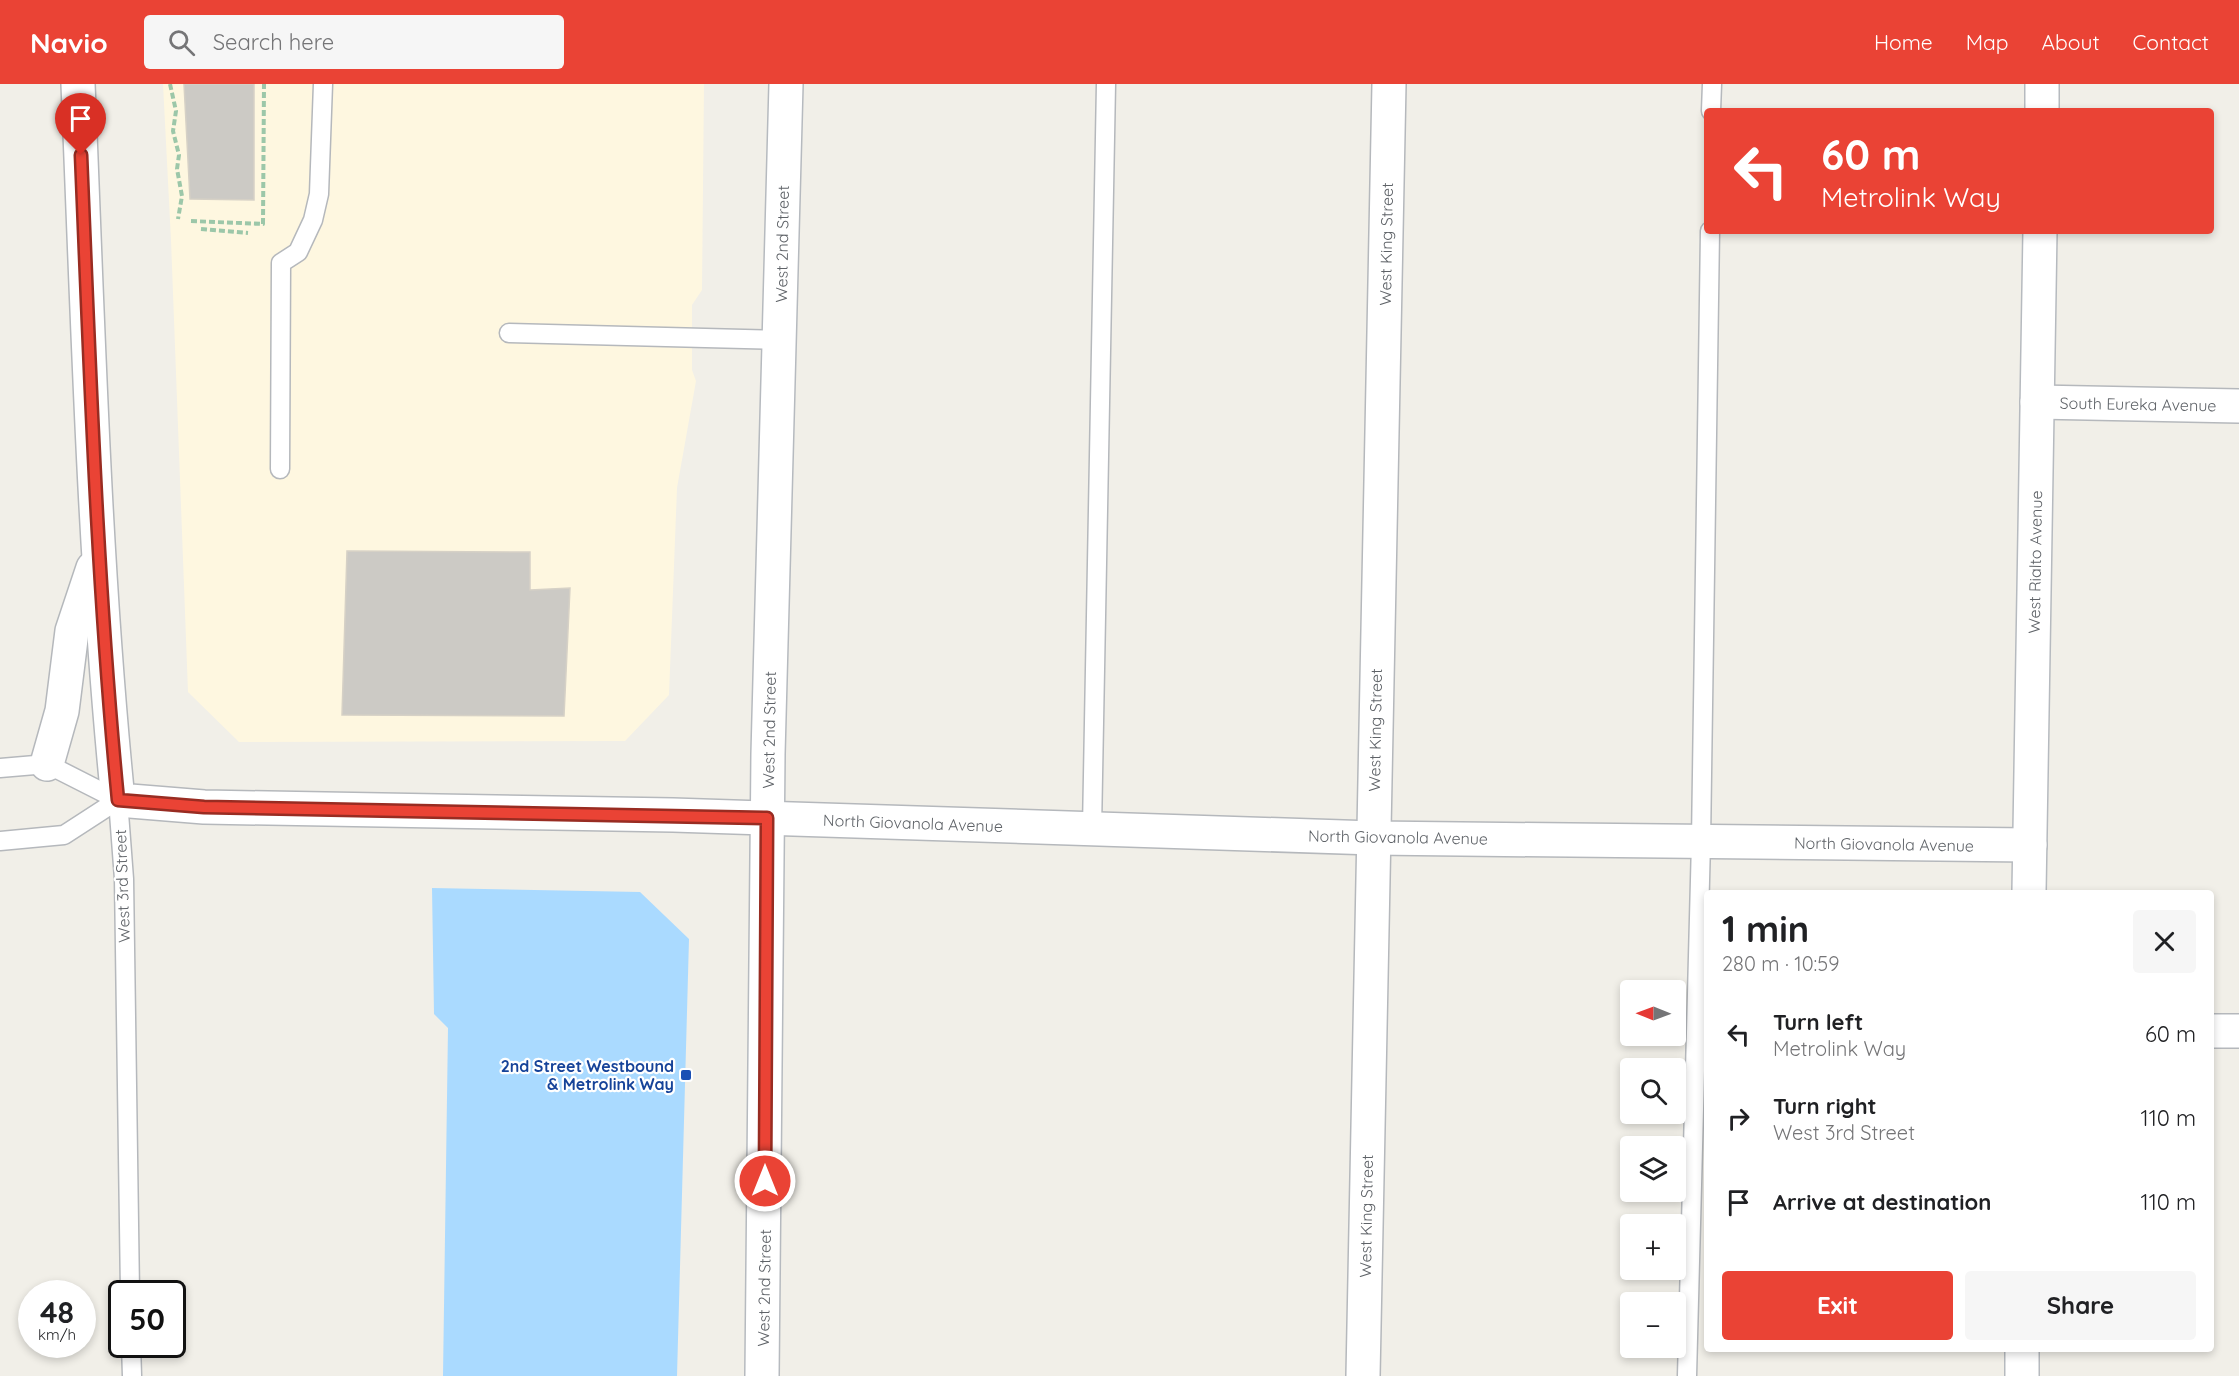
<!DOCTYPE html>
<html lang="en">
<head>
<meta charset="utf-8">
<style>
	:root { --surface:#fff; --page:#f6f6f6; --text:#202124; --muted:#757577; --accent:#ea4335 }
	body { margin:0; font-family:Quicksand,sans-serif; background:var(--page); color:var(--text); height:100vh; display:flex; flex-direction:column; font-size:22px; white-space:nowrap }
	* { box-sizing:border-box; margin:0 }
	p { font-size:20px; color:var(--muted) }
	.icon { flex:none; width:33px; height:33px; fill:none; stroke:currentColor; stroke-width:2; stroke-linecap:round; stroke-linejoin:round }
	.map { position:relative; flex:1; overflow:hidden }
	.drawer { position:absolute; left:1704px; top:806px; width:510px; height:462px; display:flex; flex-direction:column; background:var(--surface); border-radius:6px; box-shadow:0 3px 9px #0003 }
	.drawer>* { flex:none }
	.hud { position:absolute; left:1704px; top:24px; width:510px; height:126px; border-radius:6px; box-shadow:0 3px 9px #0003; background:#ea4335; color:#fff; overflow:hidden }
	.needle { width:39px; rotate:271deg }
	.buttons { position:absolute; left:1620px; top:896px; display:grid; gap:12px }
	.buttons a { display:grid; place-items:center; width:66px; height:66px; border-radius:6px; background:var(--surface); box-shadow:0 3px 9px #0003; font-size:30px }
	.speed { position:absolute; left:18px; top:1196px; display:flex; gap:12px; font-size:30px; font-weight:700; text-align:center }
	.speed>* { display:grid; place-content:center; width:78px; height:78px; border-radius:50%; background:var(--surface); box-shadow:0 3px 9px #0003; line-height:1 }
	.speed small { font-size:15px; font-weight:400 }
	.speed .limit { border:3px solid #111; border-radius:9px; background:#fff; color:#111 }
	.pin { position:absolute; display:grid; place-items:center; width:51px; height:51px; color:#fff; margin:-62px -26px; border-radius:50% 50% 50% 0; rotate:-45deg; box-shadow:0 0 6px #0007 }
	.pin .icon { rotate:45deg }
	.me { position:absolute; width:66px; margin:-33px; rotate:0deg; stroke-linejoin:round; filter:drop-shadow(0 0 4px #0008) }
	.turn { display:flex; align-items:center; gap:21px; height:126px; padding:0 18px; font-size:27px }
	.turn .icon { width:78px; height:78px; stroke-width:2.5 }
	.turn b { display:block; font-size:42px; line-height:51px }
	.round { display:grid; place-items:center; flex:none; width:63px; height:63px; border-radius:6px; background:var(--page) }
	.headline { display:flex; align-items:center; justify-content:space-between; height:102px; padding:0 18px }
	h1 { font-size:36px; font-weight:800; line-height:45px }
	.cta { display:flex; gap:12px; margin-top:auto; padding:12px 18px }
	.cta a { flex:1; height:69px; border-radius:6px; background:var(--accent); color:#fff; font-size:24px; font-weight:800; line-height:69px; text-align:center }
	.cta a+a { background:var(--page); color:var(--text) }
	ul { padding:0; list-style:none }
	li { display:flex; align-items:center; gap:18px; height:84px; padding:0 18px }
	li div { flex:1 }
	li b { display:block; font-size:22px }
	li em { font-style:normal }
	header { display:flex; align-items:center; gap:36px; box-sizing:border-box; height:84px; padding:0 30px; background:var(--accent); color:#fff }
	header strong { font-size:28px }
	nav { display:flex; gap:33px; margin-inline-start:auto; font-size:21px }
	.search { width:420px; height:54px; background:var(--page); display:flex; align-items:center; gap:15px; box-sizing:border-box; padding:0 21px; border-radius:6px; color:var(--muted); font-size:22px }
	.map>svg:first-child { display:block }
	.commercial { fill:#fef7e0 }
	.water { fill:#aadaff }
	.building { fill:#cccac5; stroke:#d6d1c6; stroke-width:1.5 }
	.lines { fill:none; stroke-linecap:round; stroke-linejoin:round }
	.lane-casing { stroke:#b5b8bc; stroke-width:21 }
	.street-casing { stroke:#b5b8bc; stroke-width:36 }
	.secondary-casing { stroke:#b6babf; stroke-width:36 }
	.path { stroke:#9cc7a9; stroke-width:4; stroke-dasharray:6 3; stroke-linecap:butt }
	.lane { stroke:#fff; stroke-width:18 }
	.street { stroke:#fff; stroke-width:33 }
	.secondary { stroke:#fff; stroke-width:33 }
	.route-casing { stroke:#982c22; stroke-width:15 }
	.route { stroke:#ea4335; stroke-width:10 }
	.transit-dot { fill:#1a4fb4; stroke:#fff; stroke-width:2 }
	.labels { text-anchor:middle; stroke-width:4.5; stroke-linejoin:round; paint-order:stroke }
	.street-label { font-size:16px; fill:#5f6368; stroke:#fff }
	.transit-label { font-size:16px; font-weight:bold; fill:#164399; stroke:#fff; text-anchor:end }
</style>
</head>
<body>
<header>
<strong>Navio</strong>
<div class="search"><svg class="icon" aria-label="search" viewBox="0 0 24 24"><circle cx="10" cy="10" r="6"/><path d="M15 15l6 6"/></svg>Search here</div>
<nav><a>Home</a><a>Map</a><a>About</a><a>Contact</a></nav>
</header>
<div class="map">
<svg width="2239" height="1292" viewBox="0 0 2239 1292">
	<rect width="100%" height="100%" fill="#f1efe8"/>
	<polygon class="commercial" points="163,0 704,0 702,206 692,221 692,286 696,297 677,404 669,611 625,657 239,658 188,608 171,156"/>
	<polygon class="water" points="432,804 640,808 689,855 677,1292 443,1292 448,944 434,930"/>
	<g class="building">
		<polygon points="184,0 254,0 254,116 190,115"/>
		<polygon points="347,467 530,468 530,506 570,504 564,632 342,631"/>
	</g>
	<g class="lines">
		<defs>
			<g id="lane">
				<polyline points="1711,27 1712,0"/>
				<polyline points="509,249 779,256"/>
				<polyline points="280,385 281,179 298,168 313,136 319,110 323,0"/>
				<polyline points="0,684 47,680 118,716"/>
				<polyline points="118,716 124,795 130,1209"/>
				<polyline points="1092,745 1106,0"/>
				<polyline points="0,757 64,751 118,716"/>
				<polyline points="131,1260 132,1292"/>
				<polyline points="1687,1292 1701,758 1710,147"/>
			</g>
			<g id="street">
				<path d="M 78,0 C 88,239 94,478 118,716 L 204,723 L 673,731 L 1373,754 L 2030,761"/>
				<polyline points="2037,318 2239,322"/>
				<polyline points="47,680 62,627 72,547 93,484"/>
				<polyline points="2211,947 2239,947"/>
				<polyline points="1363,1292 1389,0"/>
			</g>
			<g id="secondary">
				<polyline points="2042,27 2042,0"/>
				<polyline points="2029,808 2040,147"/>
				<polyline points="762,1292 768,670 786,0"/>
				<polyline points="2022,1292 2022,1264"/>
			</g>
		</defs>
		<use href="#lane" class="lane-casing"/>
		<use href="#street" class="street-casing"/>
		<use href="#secondary" class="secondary-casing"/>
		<g class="path">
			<polyline points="170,0 176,27 173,47 179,71 177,85 182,112 178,135"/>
			<polyline points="191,137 263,140 264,0"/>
			<polyline points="201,145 248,149"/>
		</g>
		<use href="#lane" class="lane"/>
		<use href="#street" class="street"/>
		<use href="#secondary" class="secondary"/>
	</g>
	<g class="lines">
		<defs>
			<path id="route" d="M 81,71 C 90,286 97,501 118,716 L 204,723 L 767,734 L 765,1097"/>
		</defs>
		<use href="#route" class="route-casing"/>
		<use href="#route" class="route"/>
	</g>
	<rect class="transit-dot" x="680" y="985" width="12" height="12" rx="3"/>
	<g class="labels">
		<g class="street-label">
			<text transform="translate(782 160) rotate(-89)" y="6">West 2nd Street</text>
			<text transform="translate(1386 160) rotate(-89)" y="6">West King Street</text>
			<text transform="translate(2138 320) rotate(1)" y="6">South Eureka Avenue</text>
			<text transform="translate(2035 478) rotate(-89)" y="6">West Rialto Avenue</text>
			<text transform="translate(769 646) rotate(-89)" y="6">West 2nd Street</text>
			<text transform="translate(1375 646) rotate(-89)" y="6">West King Street</text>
			<text transform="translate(913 739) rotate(2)" y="6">North Giovanola Avenue</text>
			<text transform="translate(1398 753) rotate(1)" y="6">North Giovanola Avenue</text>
			<text transform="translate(1884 760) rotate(1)" y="6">North Giovanola Avenue</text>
			<text transform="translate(122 802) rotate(-92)" y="6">West 3rd Street</text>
			<text transform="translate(1366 1132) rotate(-89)" y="6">West King Street</text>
			<text transform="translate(764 1204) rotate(-89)" y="6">West 2nd Street</text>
		</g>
		<g class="transit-label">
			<text x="674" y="988">2nd Street Westbound<tspan x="674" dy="18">&amp; Metrolink Way</tspan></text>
		</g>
	</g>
</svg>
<div class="buttons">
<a><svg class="needle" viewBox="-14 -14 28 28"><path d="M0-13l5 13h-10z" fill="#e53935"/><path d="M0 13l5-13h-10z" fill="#757577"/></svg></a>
<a><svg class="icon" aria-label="search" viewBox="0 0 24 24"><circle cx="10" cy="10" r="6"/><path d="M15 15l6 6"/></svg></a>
<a><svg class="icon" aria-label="layers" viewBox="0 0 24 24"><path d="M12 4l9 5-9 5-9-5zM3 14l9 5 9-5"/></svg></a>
<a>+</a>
<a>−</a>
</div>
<div class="speed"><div>48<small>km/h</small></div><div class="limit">50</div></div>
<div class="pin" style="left:81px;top:71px;background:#d93025"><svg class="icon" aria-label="arrive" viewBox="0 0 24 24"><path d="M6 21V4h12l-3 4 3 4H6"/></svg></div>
<svg class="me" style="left:765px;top:1097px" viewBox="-20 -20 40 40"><circle r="17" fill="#ea4335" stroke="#fff" stroke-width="3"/><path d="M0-11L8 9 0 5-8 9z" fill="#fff"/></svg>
<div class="hud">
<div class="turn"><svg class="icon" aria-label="left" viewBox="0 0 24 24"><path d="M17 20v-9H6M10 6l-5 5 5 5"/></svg><div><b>60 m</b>Metrolink Way</div></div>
</div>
<section class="drawer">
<div class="headline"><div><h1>1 min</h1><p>280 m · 10:59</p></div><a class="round"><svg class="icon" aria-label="close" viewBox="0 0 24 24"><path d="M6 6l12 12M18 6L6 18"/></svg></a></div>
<ul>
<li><svg class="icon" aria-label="left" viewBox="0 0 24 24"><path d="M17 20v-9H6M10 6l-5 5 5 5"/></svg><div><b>Turn left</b><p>Metrolink Way</p></div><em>60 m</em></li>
<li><svg class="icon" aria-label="right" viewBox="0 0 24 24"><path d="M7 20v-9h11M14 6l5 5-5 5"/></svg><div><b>Turn right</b><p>West 3rd Street</p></div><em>110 m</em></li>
<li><svg class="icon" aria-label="arrive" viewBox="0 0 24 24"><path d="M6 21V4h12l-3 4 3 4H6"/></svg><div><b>Arrive at destination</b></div><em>110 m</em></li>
</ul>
<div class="cta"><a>Exit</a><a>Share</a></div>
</section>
</div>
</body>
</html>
